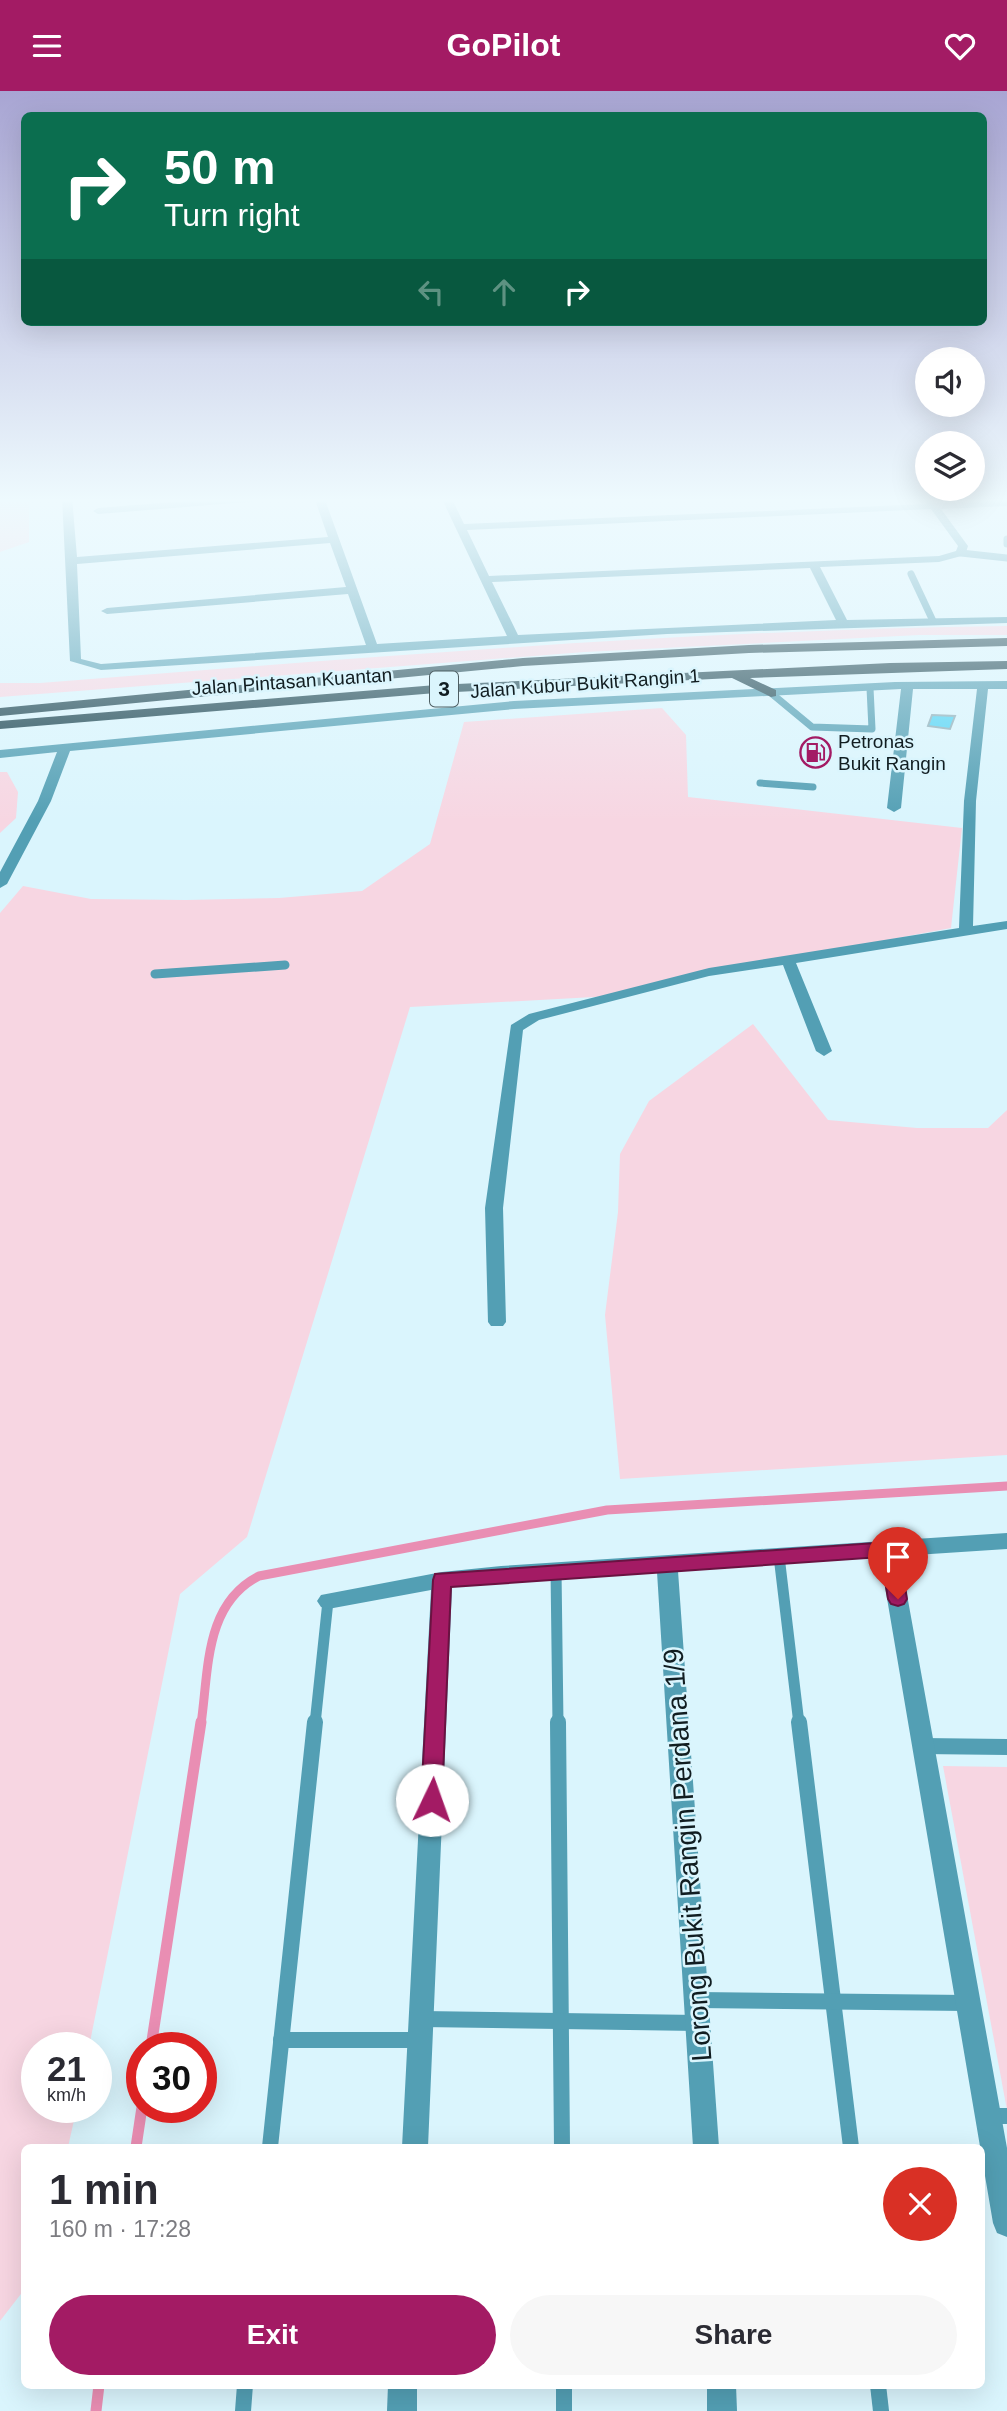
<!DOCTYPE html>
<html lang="en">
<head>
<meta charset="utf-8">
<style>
	:root { --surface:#fff; --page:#f7f7f7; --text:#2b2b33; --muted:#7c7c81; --accent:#a31b64 }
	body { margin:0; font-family:Arial,sans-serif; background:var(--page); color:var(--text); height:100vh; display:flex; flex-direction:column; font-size:26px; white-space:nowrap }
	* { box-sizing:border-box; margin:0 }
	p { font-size:23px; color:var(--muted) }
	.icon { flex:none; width:38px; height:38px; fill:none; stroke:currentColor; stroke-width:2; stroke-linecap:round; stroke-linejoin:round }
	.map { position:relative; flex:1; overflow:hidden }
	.side { position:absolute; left:21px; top:2053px; width:964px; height:245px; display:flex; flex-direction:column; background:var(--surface); border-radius:10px; box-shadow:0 7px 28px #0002 }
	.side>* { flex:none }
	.guide { position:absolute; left:21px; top:21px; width:966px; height:214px; border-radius:10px; box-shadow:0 7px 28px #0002; background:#0b6e4f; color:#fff; overflow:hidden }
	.buttons { position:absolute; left:915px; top:256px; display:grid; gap:14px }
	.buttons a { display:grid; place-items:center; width:70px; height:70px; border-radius:50%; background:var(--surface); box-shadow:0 7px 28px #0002; font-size:35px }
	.speed { position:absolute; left:21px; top:1941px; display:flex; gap:14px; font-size:35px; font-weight:700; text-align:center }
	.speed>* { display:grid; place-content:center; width:91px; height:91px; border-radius:50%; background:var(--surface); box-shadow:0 7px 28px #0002; line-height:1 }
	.speed small { font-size:18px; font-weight:400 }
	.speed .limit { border:10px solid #d22; background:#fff; color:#111 }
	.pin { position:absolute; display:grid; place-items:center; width:60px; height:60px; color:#fff; margin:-72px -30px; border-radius:50% 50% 50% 0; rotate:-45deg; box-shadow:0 0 7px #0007 }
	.pin .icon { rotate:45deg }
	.me { position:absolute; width:77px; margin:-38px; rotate:3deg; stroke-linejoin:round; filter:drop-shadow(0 0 5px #0008) }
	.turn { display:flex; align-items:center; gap:24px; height:147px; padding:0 28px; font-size:32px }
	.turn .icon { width:91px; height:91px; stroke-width:2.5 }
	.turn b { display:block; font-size:49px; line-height:60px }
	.lanes { display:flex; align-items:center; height:66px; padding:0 28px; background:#0003; justify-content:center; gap:35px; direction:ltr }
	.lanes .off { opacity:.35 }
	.round { display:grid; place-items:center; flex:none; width:74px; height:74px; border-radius:37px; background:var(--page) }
	.overview { display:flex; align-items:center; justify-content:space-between; height:119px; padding:0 28px }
	h1 { font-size:42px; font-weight:700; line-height:52px }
	.button { display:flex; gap:14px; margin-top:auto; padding:14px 28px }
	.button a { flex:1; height:80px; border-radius:42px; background:var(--accent); color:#fff; font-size:28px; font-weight:700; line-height:80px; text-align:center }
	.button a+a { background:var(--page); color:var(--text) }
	header { display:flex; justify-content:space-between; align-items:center; height:91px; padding:0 28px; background:var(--accent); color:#fff; font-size:32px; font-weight:700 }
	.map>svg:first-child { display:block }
	.green { fill:#f7d6e2 }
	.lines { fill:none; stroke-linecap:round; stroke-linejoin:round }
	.stream-far1 { stroke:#e98eb3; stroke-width:9 }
	.stream { stroke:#e98eb3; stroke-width:11 }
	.building { fill:#54d4f4; stroke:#90b0ba; stroke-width:2 }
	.service-far3 { stroke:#539fb4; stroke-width:7 }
	.service-far2 { stroke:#539fb4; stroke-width:9 }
	.service-far1 { stroke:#539fb4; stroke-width:11 }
	.service { stroke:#539fb4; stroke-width:16 }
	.minor { fill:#539fb4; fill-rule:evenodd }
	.trunk { fill:#19424e; fill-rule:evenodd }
	.route { fill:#a31b64; stroke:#6a1241; stroke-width:2 }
	.labels { text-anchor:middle; stroke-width:5; stroke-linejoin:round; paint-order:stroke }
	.far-street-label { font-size:19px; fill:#111d21; stroke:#daf5fd }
	.far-poi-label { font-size:19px; fill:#111d21; stroke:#daf5fd; text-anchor:start }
	.shield { fill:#daf5fd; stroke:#4d5e63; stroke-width:2 }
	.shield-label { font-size:21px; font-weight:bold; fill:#111d21 }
	.near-street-label { font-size:28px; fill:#111d21; stroke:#daf5fd }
</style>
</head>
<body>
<header><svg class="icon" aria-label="menu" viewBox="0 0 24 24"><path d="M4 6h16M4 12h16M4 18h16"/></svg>GoPilot<svg class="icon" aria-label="heart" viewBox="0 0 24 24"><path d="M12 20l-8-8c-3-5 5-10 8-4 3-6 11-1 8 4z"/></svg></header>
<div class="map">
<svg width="1007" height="2320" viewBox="0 0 1007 2320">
	<rect width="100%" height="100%" fill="#daf5fd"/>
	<g class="green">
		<polygon points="0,406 29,406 29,451 0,461"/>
		<path d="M 1007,535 L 1007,544 L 919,544 L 585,561 L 0,606 L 0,592 L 40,592 C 362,567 684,539 1007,535 Z"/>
		<polygon points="662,617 686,644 688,706 962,737 951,837 742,876 630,904 410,916 247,1446 180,1503 89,1956 37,1956 37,2016 77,2016 68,2056 24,2056 24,2199 0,2230 0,822 23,795 91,808 186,809 279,807 362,800 430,753 464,631"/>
		<polygon points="0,681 7,681 18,701 16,727 0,742"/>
		<polygon points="753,933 828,1029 917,1037 988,1037 1007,1019 1007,1364 620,1388 605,1224 618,1121 620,1063 649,1010"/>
		<polygon points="943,1675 1007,1676 1007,2019"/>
	</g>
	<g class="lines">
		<path class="stream-far1" d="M 201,1633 C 209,1579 204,1513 259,1485 L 607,1419 L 1007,1395"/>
		<g class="stream">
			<polyline points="151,1956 201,1631"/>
			<polyline points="136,2056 142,2016"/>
			<polyline points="96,2320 99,2294"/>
		</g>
	</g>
	<polygon class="building" points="932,624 955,625 950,638 928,635"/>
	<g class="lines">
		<g class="service-far3">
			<polyline points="1007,448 1007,453"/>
			<polyline points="961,462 1007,467"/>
			<polyline points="911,483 933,530"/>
			<polyline points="771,602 812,636 872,638 870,597"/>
			<polyline points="760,692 813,696"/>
		</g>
		<polyline class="service-far2" points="155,883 285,874"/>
		<g class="service-far1">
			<polyline points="779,1465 799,1633"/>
			<polyline points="556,1479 558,1633"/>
			<polyline points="315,1633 328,1510"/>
		</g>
		<g class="service">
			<polyline points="558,1631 562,2056"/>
			<polyline points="799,1631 851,2056"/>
			<polyline points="922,1655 1007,1656"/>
			<polyline points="697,1909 967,1912"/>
			<polyline points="422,1928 698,1932"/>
			<polyline points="281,1949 421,1949"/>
			<polyline points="989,2025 1007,2025"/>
			<polyline points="270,2056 315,1631"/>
			<polyline points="564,2294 564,2320"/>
			<polyline points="878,2294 881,2320"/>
			<polyline points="243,2320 245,2294"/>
		</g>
		<g class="minor">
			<path d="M 62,406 L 72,406 L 77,466 L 328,446 L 314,406 L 324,406 L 377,553 L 507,545 L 441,406 L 451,406 L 464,433 L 927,413 L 924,409 L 929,406 L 936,412 L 1007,409 L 1007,415 L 941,418 L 968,455 L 965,464 L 939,471 L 820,476 L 847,529 L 1007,526 L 1007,532 L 667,543 L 101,579 L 70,570 ZM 931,418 L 958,455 L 956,460 L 939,465 L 489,485 L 467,439 ZM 330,452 L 346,496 L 107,517 L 101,520 L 107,523 L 348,503 L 366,554 L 101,573 L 81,568 L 77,473 ZM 810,477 L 836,529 L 518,544 L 492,491 Z"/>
			<polygon points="236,406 278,406 273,409 98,423 93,420 98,417"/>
			<polygon points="1007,590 1007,598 988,598 976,710 973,835 1007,830 1007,838 796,872 832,960 824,965 816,960 783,874 709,885 539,929 523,939 503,1117 506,1231 503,1235 491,1235 488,1231 485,1117 511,934 529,923 709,877 959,837 964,710 977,598 913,598 901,717 894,721 887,717 901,598 514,618 70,660 51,710 7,793 0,797 0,781 38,710 57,661 0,667 0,659 514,610 895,591"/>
			<polygon points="1007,1442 1007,1458 900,1465 1007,2057 1007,2146 997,2142 993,2132 880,1466 678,1480 719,2056 693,2056 657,1481 452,1496 428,2056 402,2056 431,1499 328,1518 321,1516 317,1510 321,1504 442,1481 501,1475"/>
			<polygon points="388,2294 417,2294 417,2320 387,2320"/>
			<polygon points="707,2294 736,2294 737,2320 707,2320"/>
		</g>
		<g class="trunk">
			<polygon points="1007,547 1007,555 749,562 523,575 0,625 0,617 523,567 749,554"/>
			<polygon points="1007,570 1007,578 750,587 776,599 776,605 771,606 732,587 436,602 0,638 0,630 436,594 890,572"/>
		</g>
	</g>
	<linearGradient id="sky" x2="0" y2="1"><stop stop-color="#a8a5d3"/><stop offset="0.56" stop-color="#eefafe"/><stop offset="1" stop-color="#eefafe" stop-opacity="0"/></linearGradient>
	<rect width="1007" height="731" fill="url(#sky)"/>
	<polygon class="route" points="890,1451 896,1453 899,1458 907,1508 904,1513 898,1515 891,1513 888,1508 881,1466 451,1496 442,1709 439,1715 432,1718 424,1715 421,1709 433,1489 435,1483"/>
	<defs>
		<symbol id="fuel-ring" viewBox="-11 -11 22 22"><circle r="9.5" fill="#daf5fd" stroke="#a31b64" stroke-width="1.5"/><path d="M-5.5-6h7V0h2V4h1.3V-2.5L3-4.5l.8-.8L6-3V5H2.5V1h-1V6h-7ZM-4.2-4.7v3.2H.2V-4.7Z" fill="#a31b64"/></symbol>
	</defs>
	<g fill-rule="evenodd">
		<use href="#fuel-ring" x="798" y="644" width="35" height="35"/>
	</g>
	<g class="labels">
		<g class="far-street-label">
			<text transform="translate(292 590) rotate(-4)" y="7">Jalan Pintasan Kuantan</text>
			<text transform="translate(585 592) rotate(-4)" y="7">Jalan Kubur Bukit Rangin 1</text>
		</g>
		<g class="far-poi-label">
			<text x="838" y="657">Petronas<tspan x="838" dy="22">Bukit Rangin</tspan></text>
		</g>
		<rect class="shield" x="430" y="580.5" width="28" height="35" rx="5"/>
		<g class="shield-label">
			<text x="444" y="605">3</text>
		</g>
		<g class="near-street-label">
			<text transform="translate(687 1764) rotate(-94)" y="10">Lorong Bukit Rangin Perdana 1/9</text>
		</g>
	</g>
</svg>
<div class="buttons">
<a><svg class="icon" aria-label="sound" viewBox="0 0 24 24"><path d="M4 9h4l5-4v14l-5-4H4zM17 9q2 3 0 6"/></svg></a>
<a><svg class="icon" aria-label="layers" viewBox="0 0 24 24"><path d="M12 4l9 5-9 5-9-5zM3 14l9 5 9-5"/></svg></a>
</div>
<div class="speed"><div>21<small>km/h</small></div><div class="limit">30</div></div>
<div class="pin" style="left:898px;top:1508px;background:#d93025"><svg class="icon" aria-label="arrive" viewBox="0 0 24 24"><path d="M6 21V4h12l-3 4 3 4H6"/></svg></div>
<svg class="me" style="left:432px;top:1709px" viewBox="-20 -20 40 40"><circle r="19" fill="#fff"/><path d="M0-13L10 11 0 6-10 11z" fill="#a31b64"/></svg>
<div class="guide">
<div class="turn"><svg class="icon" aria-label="right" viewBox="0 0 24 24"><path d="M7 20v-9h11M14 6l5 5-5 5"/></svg><div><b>50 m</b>Turn right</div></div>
<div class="lanes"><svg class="icon off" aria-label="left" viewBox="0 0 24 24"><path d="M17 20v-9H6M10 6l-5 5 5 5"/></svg><svg class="icon off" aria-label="ahead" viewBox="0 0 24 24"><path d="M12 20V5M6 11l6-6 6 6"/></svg><svg class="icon" aria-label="right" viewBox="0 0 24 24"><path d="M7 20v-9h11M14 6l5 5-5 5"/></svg></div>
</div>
<section class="side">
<div class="overview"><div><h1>1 min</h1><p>160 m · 17:28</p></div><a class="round" style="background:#d93025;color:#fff"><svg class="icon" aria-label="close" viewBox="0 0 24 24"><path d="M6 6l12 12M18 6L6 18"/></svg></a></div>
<div class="button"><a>Exit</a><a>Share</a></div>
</section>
</div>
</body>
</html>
